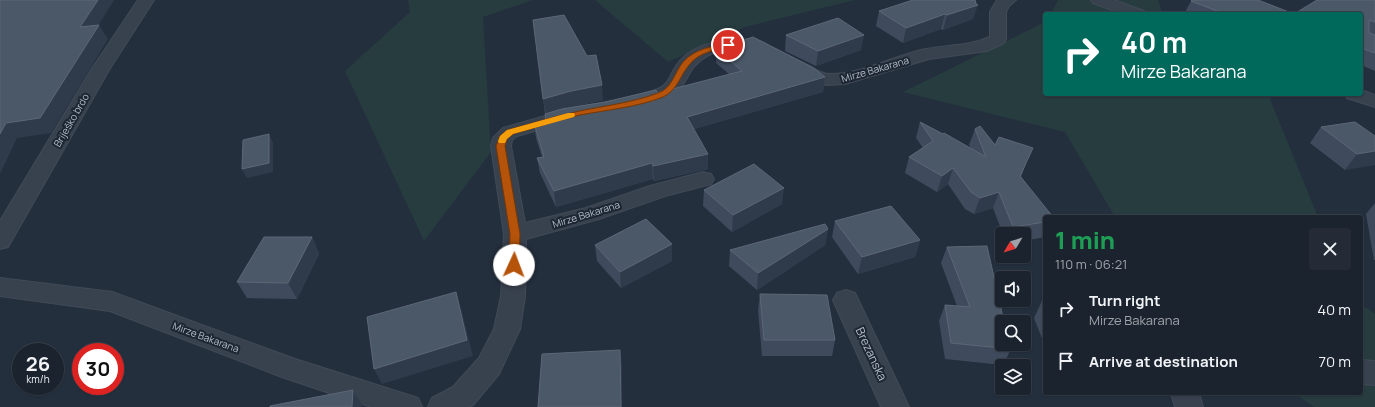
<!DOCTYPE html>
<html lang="en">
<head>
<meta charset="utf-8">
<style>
	:root { --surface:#1b232e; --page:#242b36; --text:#f1f3f6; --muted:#a0a4aa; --line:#39404a }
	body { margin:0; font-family:Manrope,sans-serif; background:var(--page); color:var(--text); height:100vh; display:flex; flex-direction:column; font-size:15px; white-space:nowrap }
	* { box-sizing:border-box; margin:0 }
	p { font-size:13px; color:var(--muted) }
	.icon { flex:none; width:22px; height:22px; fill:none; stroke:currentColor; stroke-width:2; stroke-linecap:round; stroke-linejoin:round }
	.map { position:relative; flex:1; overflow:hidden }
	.details { position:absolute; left:1043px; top:215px; width:320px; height:180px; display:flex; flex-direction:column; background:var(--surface); border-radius:4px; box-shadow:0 1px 3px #0004,0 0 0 1px var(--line) }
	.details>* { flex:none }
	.guide { position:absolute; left:1043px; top:12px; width:320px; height:84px; border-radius:4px; box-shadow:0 1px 3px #0004,0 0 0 1px var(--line); background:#00695c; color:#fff; overflow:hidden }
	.needle { width:26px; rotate:232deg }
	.fabs { position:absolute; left:995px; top:227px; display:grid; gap:8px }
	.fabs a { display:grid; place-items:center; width:36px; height:36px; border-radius:4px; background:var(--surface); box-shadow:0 1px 3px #0004,0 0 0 1px var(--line); font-size:20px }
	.speed { position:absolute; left:12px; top:343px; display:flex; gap:8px; font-size:20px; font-weight:700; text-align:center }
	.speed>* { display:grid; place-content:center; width:52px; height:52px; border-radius:50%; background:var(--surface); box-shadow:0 1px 3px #0004,0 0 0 1px var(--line); line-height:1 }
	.speed small { font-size:10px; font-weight:400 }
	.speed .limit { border:6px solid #d22; background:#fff; color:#111 }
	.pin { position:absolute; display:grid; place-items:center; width:34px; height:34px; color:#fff; margin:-17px; border:2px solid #fff; border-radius:50%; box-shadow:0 1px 4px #0007 }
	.me { position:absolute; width:44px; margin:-22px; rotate:2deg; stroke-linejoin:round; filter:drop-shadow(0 0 3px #0008) }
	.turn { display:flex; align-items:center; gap:14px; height:84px; padding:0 12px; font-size:18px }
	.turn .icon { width:52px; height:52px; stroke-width:2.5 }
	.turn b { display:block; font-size:28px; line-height:34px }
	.round { display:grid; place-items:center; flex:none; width:42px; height:42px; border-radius:4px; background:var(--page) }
	.summary { display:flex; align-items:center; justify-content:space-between; height:68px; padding:0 12px }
	h1 { font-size:24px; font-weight:800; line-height:30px; color:#1e9e55 }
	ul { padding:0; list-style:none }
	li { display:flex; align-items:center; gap:12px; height:52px; padding:0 12px }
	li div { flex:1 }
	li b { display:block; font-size:15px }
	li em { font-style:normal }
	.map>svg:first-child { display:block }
	.green { fill:#263c3f }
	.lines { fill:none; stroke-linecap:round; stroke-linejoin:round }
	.minor-casing { stroke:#414a57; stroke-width:2 }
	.tertiary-casing { stroke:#414a57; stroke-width:2 }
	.minor { fill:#38414e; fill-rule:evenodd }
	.tertiary { fill:#38414e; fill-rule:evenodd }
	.wall { fill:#3f4b5c }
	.shaded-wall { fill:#2f3b4b }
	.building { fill:#4b5868; stroke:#5c6777 }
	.route { fill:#b45309; stroke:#753606 }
	.slow { fill:#f59e0b }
	.labels { text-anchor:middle; stroke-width:4; stroke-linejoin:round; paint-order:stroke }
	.street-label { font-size:10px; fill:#b4bcc9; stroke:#1d2633 }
	.near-street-label { font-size:12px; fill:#b4bcc9; stroke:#1d2633 }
</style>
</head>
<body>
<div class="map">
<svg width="1375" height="407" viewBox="0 0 1375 407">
	<rect width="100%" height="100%" fill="#242f3e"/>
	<g class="green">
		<polygon points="408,0 533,0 483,17 491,152 424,241 345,71 410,12"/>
		<polygon points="595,0 855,0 745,27 668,62"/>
		<polygon points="1058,0 1158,0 1163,14 1051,14"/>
		<polygon points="1045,22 1045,94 1268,94 1318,217 1115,217 1065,132 903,92"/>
		<polygon points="1361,304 1375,314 1375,407 1314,407 1294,393 1361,393"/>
	</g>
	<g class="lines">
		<defs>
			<g id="minor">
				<path d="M 997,0 L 1016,0 L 1009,6 L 1006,12 L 1006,39 L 1004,43 L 987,51 L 929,59 L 845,84 L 827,85 L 821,84 L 791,71 L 788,67 L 791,63 C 806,59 816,75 831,74 C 864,74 895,55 926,49 C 948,45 969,46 990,37 L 990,12 Z"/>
				<polygon points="1091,0 1114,0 1144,11 1146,14 1123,14 1093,3"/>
				<path d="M 733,39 C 744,39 763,38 770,48 L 767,52 C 760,53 756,51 749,50 C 736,47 719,50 707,56 C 681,70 692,93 656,102 C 649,104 643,106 635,104 L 633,100 C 638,92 654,93 663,86 C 670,81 671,73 676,66 C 688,47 712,42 733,39 Z"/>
				<polygon points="1361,90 1375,95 1375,107 1347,98 1345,94 1361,94"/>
				<polygon points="563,111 570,113 573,117 570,121 517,136 512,140 511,146 525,223 586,208 650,186 703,172 711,174 714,179 711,184 665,196 599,219 526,239 525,296 520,329 499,374 473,405 468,407 428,407 432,398 453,387 479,358 494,329 501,296 504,234 491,146 493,138 503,128"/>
				<polygon points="0,278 112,292 295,359 418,398 422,407 371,407 282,377 110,311 0,296"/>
				<polygon points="846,290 855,293 909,407 881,407 833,300 837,293"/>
				<polygon points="1361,360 1375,361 1375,385 1361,384"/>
				<polygon points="1171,393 1199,393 1203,407 1175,407"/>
			</g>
			<polygon id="tertiary" points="138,0 154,0 109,70 8,247 0,249 0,221 91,70"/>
		</defs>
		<use href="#minor" class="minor-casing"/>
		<use href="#tertiary" class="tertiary-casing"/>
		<use href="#minor" class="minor"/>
		<use href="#tertiary" class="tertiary"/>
	</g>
	<g class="wall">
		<polygon points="1375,0 1375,71 1361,65 1361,14 1184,14 1191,1 1294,14"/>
		<polygon points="975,4 973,19 943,30 941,29 903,43 876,26 879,11"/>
		<polygon points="786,35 861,50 816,66 785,51"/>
		<polygon points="717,49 825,77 823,92 694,129 708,169 654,181 653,179 556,207 540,173 537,158 542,157 536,138 534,123 546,121 543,99 603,100 566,108 657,93 729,74 716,63"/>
		<polygon points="920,122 971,149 969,145 975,129 995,145 1026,164 1021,177 1045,217 1045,237 1024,241 1024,234 1003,234 993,208 974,214 965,209 948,184 937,192 905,173 909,157 923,148 916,138"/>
		<polygon points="1321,127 1375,136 1345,170 1310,143"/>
		<polygon points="704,190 782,204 732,232 703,206"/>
		<polygon points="1375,203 1375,260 1374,260 1366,214"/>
		<polygon points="835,221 920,240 915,257 858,274 832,237"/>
		<polygon points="828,229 825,245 757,290 729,266 730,250"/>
		<polygon points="312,237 319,254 297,299 247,298 237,282"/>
		<polygon points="595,245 672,261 621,288 597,261"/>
		<polygon points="947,247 1011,349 1003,365 945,359 939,321 945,305 957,306 941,263"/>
		<polygon points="760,294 835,340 832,356 762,356 758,310"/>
		<polygon points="1042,301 1045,302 1045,346 1034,318"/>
	</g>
	<g class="shaded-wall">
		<polygon points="98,0 114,0 88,42 80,27"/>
		<polygon points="976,3 975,6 978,5 973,19 943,30 947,15"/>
		<polygon points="945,14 941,29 903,43 906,28"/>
		<polygon points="99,25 108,39 51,133 17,138 0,174 0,134 6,123"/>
		<polygon points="864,35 861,50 816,66 818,51"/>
		<polygon points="825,77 823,92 687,131 687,117"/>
		<polygon points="602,85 603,100 573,107 546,114 543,99 571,91"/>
		<polygon points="269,134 273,143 273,172 247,178 242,169"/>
		<polygon points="1375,151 1375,165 1345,170 1357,154"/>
		<polygon points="708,154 708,169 654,181 653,166"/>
		<polygon points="652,163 653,179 556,207 554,191"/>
		<polygon points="953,168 948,184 937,192 942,176"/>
		<polygon points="784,188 782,204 732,232 733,215"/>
		<polygon points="999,192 993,208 974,214 980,198"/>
		<polygon points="828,229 825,245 757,290 758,273"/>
		<polygon points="312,237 319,254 297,299 288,283"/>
		<polygon points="920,240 915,257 858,274 862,257"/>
		<polygon points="672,244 672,261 621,288 620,272"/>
		<polygon points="456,292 461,309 473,356 382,384 374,369"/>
		<polygon points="620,350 622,366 622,407 621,407"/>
		<polygon points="353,390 362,405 362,407 352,407"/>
	</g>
	<g class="building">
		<polygon points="0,0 98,0 80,27 99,25 40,118 6,123 0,134"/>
		<polygon points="913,0 975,0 976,3 975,3 978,5 947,15 945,14 906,28 879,11"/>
		<polygon points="1192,0 1258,0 1294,14 1317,0 1375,0 1375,22 1369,20 1369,33 1375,35 1375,53 1361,48 1361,14 1225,14 1191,1"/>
		<polygon points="564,15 587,56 596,55 602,85 571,91 543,99 533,20"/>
		<polygon points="838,18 864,35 818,51 786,35"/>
		<polygon points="753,37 814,68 825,77 687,117 708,154 653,166 652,163 554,191 537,158 544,157 534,123 546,121 545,114 562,109 605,102 656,90 657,93 742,71 717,49"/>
		<polygon points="920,122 943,134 944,133 986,157 975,129 980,126 995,145 999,137 1033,148 1020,176 1053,217 1045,217 1045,222 1013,227 999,192 980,198 971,192 953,168 942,176 909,157 933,141"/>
		<polygon points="1355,122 1375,136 1375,151 1357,154 1321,127"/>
		<polygon points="269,134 269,163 242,169 243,140"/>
		<polygon points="754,164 784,188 733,215 704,190"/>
		<polygon points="891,206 920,240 862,257 835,221"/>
		<polygon points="646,219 672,244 620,272 595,245"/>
		<polygon points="825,224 828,229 758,273 730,250"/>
		<polygon points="264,237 312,237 288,283 237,282"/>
		<polygon points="987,246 1004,322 1002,322 1002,344 1010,344 1011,349 951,343 945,305 970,307 947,247"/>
		<polygon points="456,292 467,340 374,369 367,317"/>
		<polygon points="760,294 827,295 835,340 764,340"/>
		<polygon points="1042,301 1045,302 1045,308"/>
		<polygon points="620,350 621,407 538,407 542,354"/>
		<polygon points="353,390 352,407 270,407 270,406"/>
	</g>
	<path class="route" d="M 728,43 L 731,44 L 731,46 C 717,50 699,52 690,64 C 680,75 678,90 663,97 C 638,107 607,110 580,115 C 558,120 535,128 513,134 L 507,139 L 505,146 L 520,234 L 519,265 L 517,267 L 510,267 L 509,265 L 510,234 L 496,146 L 500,136 L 507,130 C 530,124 552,117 575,112 C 602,106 632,103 658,93 C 673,88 674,72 684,61 C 695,49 713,46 728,43 Z"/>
	<polygon class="slow" points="568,113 574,113 575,115 574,117 513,134 507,139 505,143 499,143 498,141 500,136 507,130"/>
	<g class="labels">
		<g class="street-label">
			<text transform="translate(875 69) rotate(-16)" y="4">Mirze Bakarana</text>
			<text transform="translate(71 120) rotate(-60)" y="4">Briješko brdo</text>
			<text transform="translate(586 214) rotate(-17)" y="4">Mirze Bakarana</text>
			<text transform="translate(206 337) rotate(20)" y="4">Mirze Bakarana</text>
		</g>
		<g class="near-street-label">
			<text transform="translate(871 354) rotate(65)" y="4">Brezanska</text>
		</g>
	</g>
</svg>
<div class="fabs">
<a><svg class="needle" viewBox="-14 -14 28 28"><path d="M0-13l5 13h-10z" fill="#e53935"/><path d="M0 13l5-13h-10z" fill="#a0a4aa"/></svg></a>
<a><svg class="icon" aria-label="sound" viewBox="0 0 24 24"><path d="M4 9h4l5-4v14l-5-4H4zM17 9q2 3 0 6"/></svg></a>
<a><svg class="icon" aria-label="search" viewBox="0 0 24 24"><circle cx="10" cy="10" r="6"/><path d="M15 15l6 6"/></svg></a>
<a><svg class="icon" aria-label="layers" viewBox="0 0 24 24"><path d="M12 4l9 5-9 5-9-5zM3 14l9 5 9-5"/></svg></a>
</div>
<div class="speed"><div>26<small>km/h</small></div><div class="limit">30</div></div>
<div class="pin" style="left:728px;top:45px;background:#d93025"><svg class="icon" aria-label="arrive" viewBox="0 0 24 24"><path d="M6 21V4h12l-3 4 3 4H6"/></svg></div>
<svg class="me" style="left:514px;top:265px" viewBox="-20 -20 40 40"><circle r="19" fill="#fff"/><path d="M0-13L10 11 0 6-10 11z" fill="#b45309"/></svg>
<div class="guide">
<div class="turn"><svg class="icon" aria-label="right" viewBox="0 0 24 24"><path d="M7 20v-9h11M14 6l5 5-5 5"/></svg><div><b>40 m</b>Mirze Bakarana</div></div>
</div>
<section class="details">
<div class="summary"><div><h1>1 min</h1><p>110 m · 06:21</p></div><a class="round"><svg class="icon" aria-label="close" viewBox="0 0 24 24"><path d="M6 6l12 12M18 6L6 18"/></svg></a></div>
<ul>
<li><svg class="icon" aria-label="right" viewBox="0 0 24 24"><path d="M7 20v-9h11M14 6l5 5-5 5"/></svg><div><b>Turn right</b><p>Mirze Bakarana</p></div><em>40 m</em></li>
<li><svg class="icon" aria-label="arrive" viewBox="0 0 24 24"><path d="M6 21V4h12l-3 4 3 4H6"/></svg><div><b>Arrive at destination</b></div><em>70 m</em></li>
</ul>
</section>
</div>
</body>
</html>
